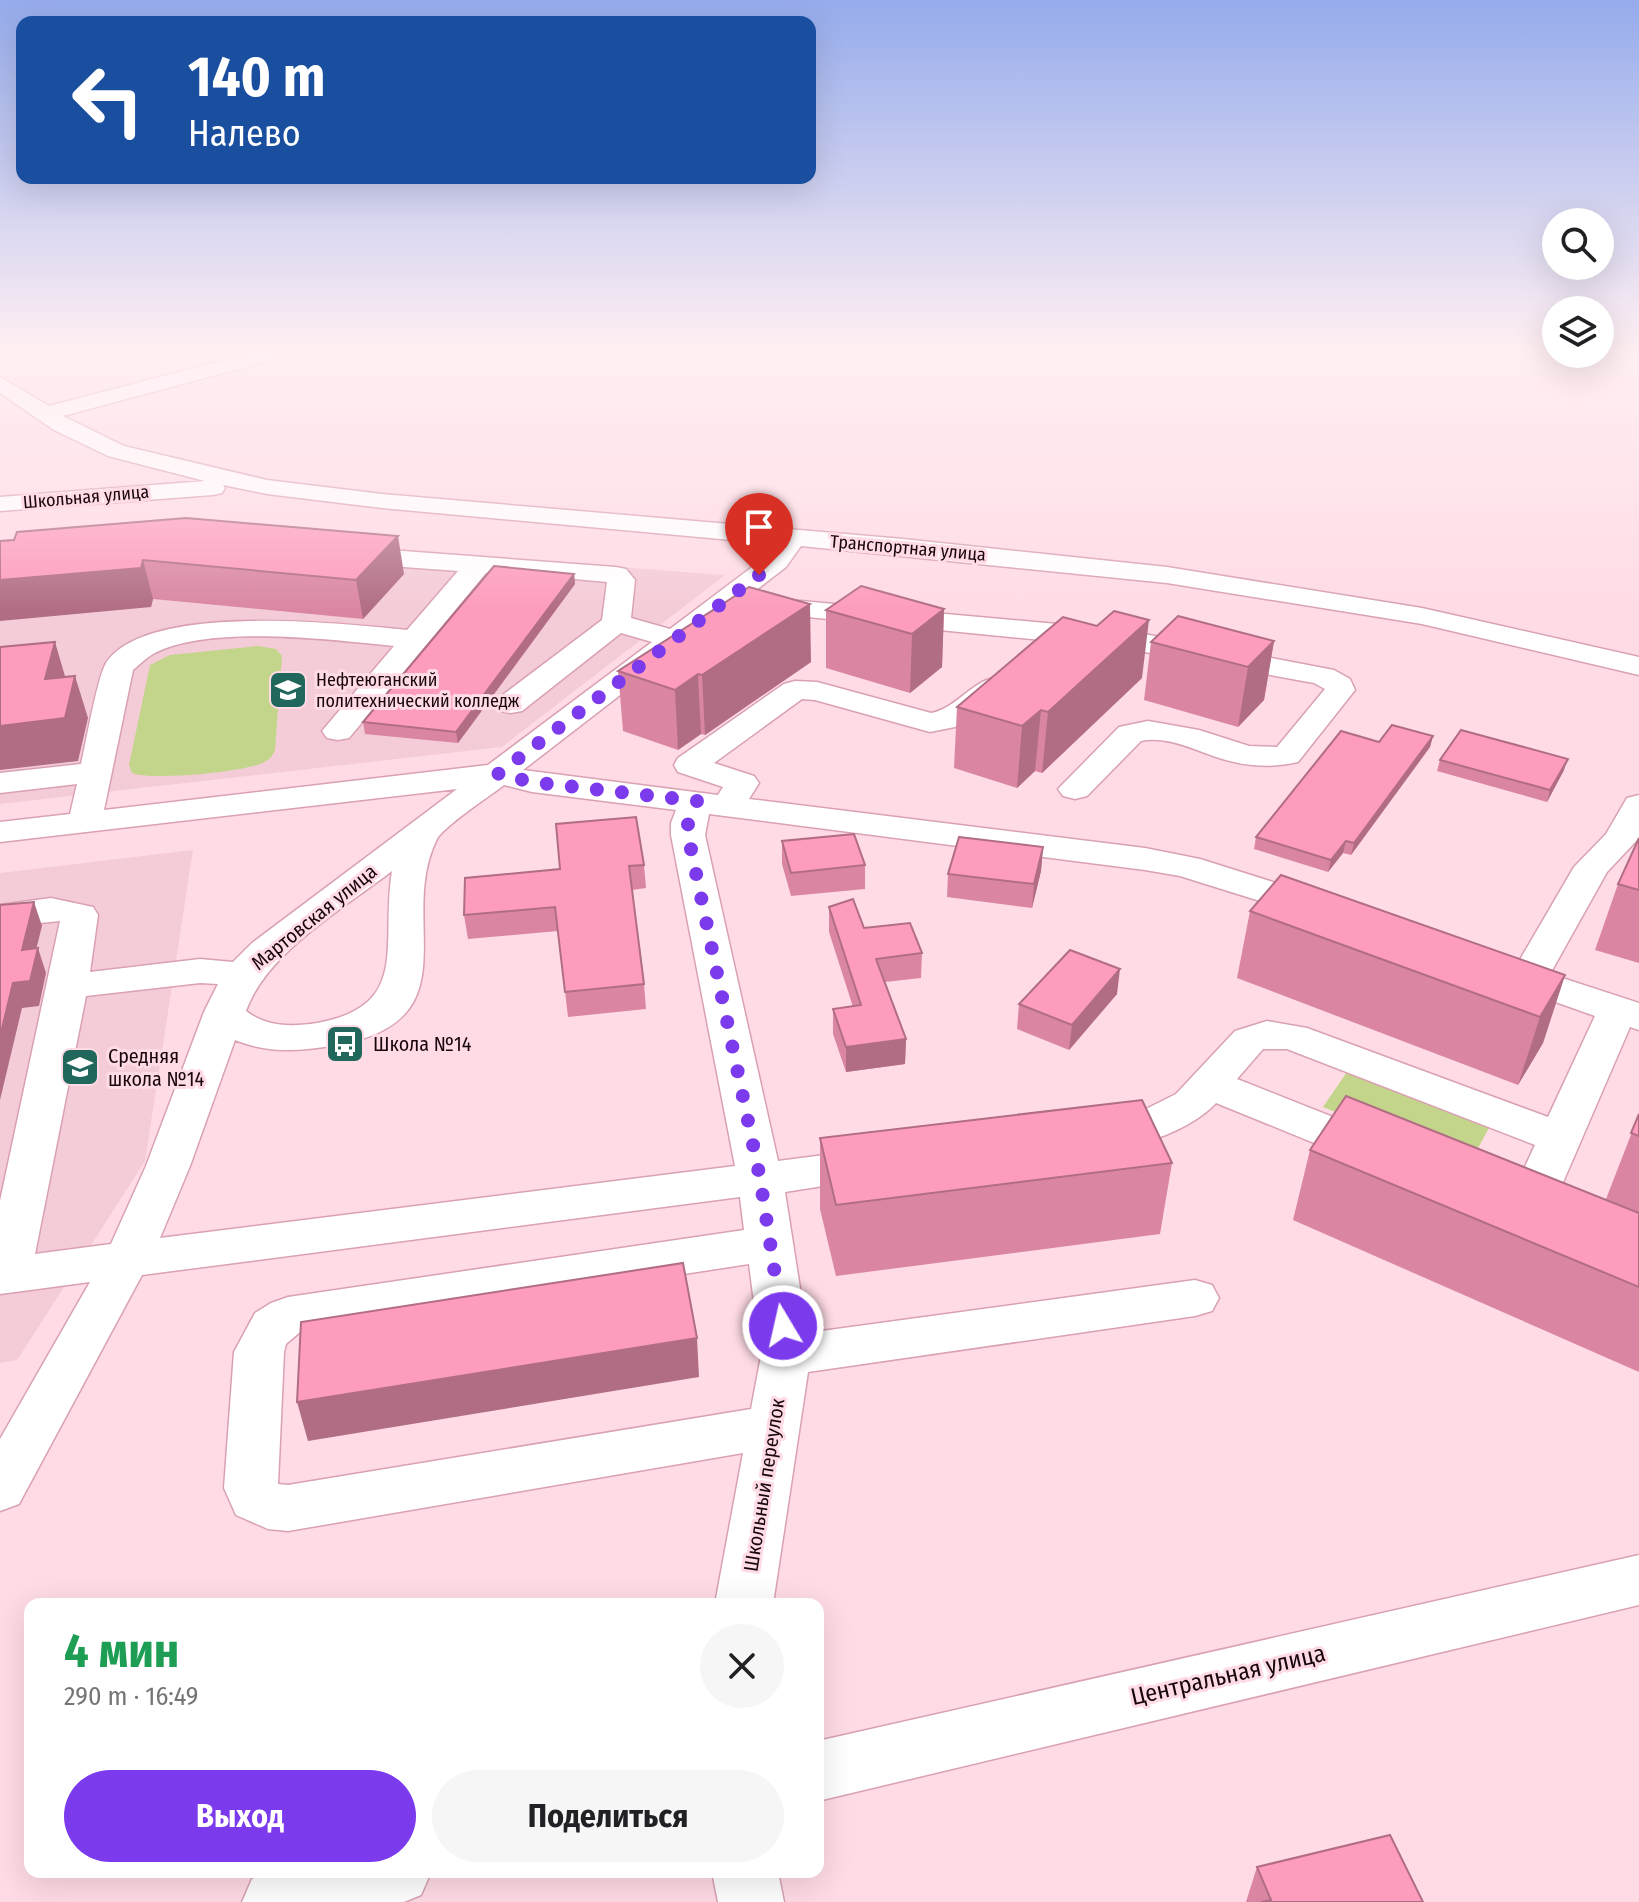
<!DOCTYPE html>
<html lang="ru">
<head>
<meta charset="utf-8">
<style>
	:root { --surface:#fff; --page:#f6f6f6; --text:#202124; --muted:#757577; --accent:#7c3aed }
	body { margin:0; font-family:"Fira Sans Condensed",sans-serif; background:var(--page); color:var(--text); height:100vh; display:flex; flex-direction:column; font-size:30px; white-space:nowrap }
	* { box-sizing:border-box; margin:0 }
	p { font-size:26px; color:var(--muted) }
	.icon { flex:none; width:44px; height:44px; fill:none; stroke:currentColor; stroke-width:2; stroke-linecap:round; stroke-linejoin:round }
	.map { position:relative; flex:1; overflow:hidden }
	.panel { position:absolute; left:24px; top:1598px; width:800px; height:280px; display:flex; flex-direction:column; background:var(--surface); border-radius:16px; box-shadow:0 8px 32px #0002 }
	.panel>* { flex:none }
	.guide { position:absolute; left:16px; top:16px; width:800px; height:168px; border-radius:16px; box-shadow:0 8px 32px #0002; background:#1a4fa0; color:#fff; overflow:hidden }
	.fabs { position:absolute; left:1542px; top:208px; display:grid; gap:16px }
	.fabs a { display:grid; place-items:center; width:72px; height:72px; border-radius:50%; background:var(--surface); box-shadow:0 8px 32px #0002; font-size:40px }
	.pin { position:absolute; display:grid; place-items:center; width:68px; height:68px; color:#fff; margin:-82px -34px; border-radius:50% 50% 50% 0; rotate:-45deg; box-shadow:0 0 8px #0007 }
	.pin .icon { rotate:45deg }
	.me { position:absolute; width:88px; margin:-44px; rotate:351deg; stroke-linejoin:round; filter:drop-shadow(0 0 6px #0008) }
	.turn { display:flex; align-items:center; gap:28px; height:168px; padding:0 40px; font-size:36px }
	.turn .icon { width:104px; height:104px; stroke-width:2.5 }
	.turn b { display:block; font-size:56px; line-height:68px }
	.round { display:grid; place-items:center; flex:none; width:84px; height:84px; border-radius:42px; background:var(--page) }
	.summary { display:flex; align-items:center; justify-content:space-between; height:136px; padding:0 40px }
	h1 { font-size:48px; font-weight:700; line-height:60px; color:#1e9e55 }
	.button { display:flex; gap:16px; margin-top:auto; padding:16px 40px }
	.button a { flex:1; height:92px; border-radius:48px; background:var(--accent); color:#fff; font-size:32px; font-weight:700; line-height:92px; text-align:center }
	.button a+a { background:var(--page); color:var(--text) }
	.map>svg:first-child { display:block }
	.built { fill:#f4ccd7 }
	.green { fill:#c3d58a }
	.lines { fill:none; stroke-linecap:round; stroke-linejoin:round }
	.minor-casing { stroke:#d9a1b2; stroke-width:3 }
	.minor { fill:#fff; fill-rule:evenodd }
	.wall { fill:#da86a2 }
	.shaded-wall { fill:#b16d84 }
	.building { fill:#fd9cbc; stroke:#b16d84; stroke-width:2 }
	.route { stroke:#7c3aed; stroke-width:14; stroke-dasharray:0 25.2 }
	.labels { text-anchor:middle; stroke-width:6; stroke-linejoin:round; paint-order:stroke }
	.far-street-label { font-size:18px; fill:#19070d; stroke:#ffdbe5 }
	.far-poi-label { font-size:18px; fill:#19070d; stroke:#ffdbe5; text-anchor:start }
	.street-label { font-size:20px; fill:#19070d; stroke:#ffdbe5 }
	.poi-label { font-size:20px; fill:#19070d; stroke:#ffdbe5; text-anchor:start }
	.near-street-label { font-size:24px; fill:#19070d; stroke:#ffdbe5 }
</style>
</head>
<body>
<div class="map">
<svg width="1639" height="1902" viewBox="0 0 1639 1902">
	<rect width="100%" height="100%" fill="#ffdbe5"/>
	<g class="built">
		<polygon points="166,533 725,575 502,747 0,804 0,547"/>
		<polygon points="193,850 145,1161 17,1360 0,1363 0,873"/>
	</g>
	<g class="green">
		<path d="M 258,646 L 276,649 L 282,656 L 275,750 C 272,757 269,760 262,763 C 244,772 150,781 132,773 L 129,765 L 150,665 L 170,655 Z"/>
		<polygon points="1349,1069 1491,1124 1469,1165 1323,1107"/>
	</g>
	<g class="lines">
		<defs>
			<g id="minor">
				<path d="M 278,346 L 312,346 L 309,350 L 63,416 L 124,446 L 267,480 L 382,494 L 903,539 L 1167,567 L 1422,608 L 1639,657 L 1639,675 L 1422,624 L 1167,583 L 801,546 L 786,567 L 523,770 L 718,795 L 723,787 L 678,772 L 674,765 L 678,758 L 784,684 L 795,681 L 817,682 L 931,713 C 960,708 978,670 1009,678 L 1013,684 L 965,725 L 930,732 L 815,700 L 802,699 L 714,763 L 754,776 L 759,783 L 749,799 L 1145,848 L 1200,859 L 1327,899 L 1332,907 L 1327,915 L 1314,918 L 1180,876 L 1145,870 L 709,814 L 705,835 L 778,1161 L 870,1149 L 886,1154 L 892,1165 L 886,1176 L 785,1192 L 807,1333 L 1195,1280 L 1212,1285 L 1219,1298 L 1212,1311 L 1195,1316 L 808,1372 L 773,1604 L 715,1604 L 743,1453 L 288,1531 L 268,1529 L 236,1515 L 224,1488 L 234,1352 L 255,1313 L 271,1303 L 288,1297 L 744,1230 L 740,1197 L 142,1275 L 19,1504 L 0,1511 L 0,1439 L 90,1282 L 0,1294 L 0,1201 L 60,921 L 0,927 L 0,905 L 51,898 L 93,907 L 98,915 L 90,972 L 200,959 L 233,962 L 252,943 L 457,789 L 0,842 L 0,822 L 70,814 L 77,784 L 0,793 L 0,773 L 81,764 C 86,743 97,678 106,663 C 147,601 343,624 407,630 L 458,571 L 350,563 L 341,561 L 337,555 L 341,549 L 350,547 L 616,567 L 626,569 L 635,580 L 631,618 L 670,629 L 768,555 L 776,544 L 382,508 L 267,494 L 223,485 L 225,488 L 222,493 L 213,495 L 0,511 L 0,497 L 205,481 L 108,456 L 54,430 L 0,393 L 0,377 L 49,406 ZM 499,572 L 607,582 L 602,620 L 500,697 L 496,704 L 500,711 L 511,713 L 522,711 L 621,633 L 652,642 L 488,765 L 104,810 L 133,670 C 139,665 146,658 153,654 C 209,624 331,640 394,646 L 322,731 L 327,738 L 338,740 L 349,738 L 486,573 ZM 504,785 L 532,792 L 676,810 L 671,823 L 671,835 L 735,1166 L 160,1238 L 190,1166 L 235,1040 C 269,1054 302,1051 337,1045 C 475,1020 396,920 437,839 C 444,826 490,796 504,785 ZM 392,871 C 380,944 412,1006 317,1023 C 291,1027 267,1027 246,1011 C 266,953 344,908 392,871 ZM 200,983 L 218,984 L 204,1012 L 146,1166 L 111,1244 L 35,1254 L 86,996 ZM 749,1264 L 761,1356 L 751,1409 L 288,1485 L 278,1484 L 284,1352 L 286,1344 L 299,1333 Z"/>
				<path d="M 757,597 L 1123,630 L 1334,670 L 1350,679 L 1355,690 L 1298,762 C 1268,769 1242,766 1213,756 C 1190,748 1166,736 1141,741 L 1087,796 L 1075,799 L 1063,796 L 1058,789 L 1119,727 L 1148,721 L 1199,730 L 1249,746 L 1277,747 L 1325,689 L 1314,683 L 1123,648 L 747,611 L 743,605 L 747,599 Z"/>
				<path d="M 1639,795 L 1639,838 L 1607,872 L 1550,974 L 1639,1003 L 1639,1030 L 1630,1027 L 1558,1194 C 1543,1219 1517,1221 1491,1214 L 1484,1202 L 1491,1190 L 1517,1184 L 1535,1145 L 1287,1049 L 1263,1049 L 1237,1079 L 1386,1138 L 1393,1149 L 1386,1160 L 1371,1164 L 1356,1160 L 1216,1103 C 1192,1130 1122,1157 1087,1147 L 1080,1136 L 1087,1125 L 1138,1113 L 1176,1094 L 1235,1031 L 1267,1021 L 1307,1028 L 1548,1117 L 1595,1016 L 1499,982 L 1494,974 L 1499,966 L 1518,963 L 1574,867 L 1606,834 L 1627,798 Z"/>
				<polygon points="1639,1555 1639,1605 818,1801 818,1741"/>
				<polygon points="268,1872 431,1872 421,1895 404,1902 242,1902 252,1879"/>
				<polygon points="712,1872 778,1872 784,1902 718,1902"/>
			</g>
		</defs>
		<use href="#minor" class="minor-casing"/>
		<use href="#minor" class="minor"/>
	</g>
	<g class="wall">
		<polygon points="0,541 404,574 363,619 153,599 151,607"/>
		<polygon points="574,574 575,584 458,743 365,734 363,722"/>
		<polygon points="944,609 942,667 910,693 826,668 826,610"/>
		<polygon points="1274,641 1264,700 1238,727 1144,700 1151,642"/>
		<polygon points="811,662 705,735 701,734 678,750 623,731 618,671"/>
		<polygon points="1142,678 1042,773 1035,771 1017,788 954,768 957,707"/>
		<polygon points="1433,736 1430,747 1351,855 1343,853 1328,872 1254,849 1256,837 1379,742"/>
		<polygon points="1440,760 1564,770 1547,802 1437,771"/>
		<polygon points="1639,838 1639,963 1595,950 1618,884"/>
		<polygon points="782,841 865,865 865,889 791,896 782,864"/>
		<polygon points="1043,847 1041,871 1032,908 947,897 948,874"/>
		<polygon points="644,865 646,888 632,890 644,984 646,1009 568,1017 558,931 468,939 464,915 560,869"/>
		<polygon points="829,907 864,928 922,953 921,978 885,982 906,1039 905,1064 846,1072 833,1034 833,1009 853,1007 829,932"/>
		<polygon points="1250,911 1565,975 1543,1043 1518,1085 1237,978"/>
		<polygon points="1117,994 1069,1050 1017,1029 1019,1004"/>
		<polygon points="1639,1114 1639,1372 1293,1220 1310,1150 1606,1199"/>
		<polygon points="820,1138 1172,1163 1160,1234 836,1276 820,1209"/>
		<polygon points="1257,1867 1423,1902 1246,1902"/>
	</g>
	<g class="shaded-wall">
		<polygon points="398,536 404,574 363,619 356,580"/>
		<polygon points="143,560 153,599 151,607 0,621 0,580"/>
		<polygon points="574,574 575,584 458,743 456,732"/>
		<polygon points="810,604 811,662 705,735 702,675"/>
		<polygon points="944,609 942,667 910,693 912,634"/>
		<polygon points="1149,620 1142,678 1042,773 1048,712"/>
		<polygon points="1274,641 1264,700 1238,727 1248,667"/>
		<polygon points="55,642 67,683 75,676 88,718 78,761 0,770 0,726 45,679"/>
		<polygon points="698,674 701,734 678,750 675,690"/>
		<polygon points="1041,710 1035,771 1017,788 1022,726"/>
		<polygon points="1433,736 1430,747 1351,855 1354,843"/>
		<polygon points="1568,759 1564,770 1547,802 1550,790"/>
		<polygon points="1346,841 1343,853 1328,872 1331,860"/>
		<polygon points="1043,847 1041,871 1032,908 1034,884"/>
		<polygon points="34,902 42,926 30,974 22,950"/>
		<polygon points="38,948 46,973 39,1006 22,1008 0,1100 0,1037 13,983"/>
		<polygon points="1120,969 1117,994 1069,1050 1072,1025"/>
		<polygon points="1565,975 1543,1043 1518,1085 1540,1017"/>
		<polygon points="906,1039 905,1064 846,1072 846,1047"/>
		<polygon points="697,1338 699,1377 308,1441 297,1402"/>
	</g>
	<g class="building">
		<polygon points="186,518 398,536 356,580 143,560 141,568 0,580 0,541 14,540 17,532"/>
		<polygon points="494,566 574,574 456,732 363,722"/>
		<polygon points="861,586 944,609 912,634 826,610"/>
		<polygon points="749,587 810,604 702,675 698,674 675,690 618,671"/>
		<polygon points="1114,611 1149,620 1048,712 1041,710 1022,726 957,707 1063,617 1097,626"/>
		<polygon points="1178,616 1274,641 1248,667 1151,642"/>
		<polygon points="55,642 45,679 75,676 65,718 0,726 0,647"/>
		<polygon points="1392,725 1433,736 1354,843 1346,841 1331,860 1256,837 1341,731 1379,742"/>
		<polygon points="1461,730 1568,759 1550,790 1440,760"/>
		<polygon points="636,817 644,865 629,866 644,984 565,992 555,907 464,915 465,878 560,869 556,824"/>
		<polygon points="854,834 865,865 791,873 782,841"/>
		<polygon points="959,837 1043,847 1034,884 948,874"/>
		<polygon points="1639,838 1639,890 1618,884"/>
		<polygon points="1281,875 1565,975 1540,1017 1250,911"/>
		<polygon points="853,899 864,928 910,923 922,953 876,959 906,1039 846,1047 833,1009 861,1005 829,907"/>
		<polygon points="34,902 22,950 38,948 30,981 13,983 0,1037 0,905"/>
		<polygon points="1070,950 1120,969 1072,1025 1019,1004"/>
		<polygon points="1346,1096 1639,1213 1639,1287 1310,1150"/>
		<polygon points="1142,1100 1172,1163 836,1205 820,1138"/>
		<polygon points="1639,1114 1639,1136 1631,1133"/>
		<polygon points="683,1263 697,1338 297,1402 301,1322"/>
		<polygon points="1390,1835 1423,1902 1261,1902 1271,1900 1257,1867"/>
	</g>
	<linearGradient id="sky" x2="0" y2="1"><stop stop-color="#95abec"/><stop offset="0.57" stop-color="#ffeff3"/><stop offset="1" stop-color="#ffeff3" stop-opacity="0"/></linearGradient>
	<rect width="1639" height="612" fill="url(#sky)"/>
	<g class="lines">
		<polyline class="route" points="759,575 498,774 532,782 697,801 688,823 688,835 760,1178 783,1326"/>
	</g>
	<defs>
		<symbol id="university-square" viewBox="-11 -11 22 22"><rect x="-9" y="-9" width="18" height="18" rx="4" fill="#21675b" stroke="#ffdbe5"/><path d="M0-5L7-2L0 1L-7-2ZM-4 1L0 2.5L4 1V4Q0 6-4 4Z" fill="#fff"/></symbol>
		<symbol id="bus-square" viewBox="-11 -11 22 22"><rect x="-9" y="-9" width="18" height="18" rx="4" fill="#21675b" stroke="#ffdbe5"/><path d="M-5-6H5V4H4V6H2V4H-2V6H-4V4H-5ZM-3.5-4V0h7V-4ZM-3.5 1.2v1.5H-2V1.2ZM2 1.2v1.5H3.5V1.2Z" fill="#fff"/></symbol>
		<symbol id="school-square" viewBox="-11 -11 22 22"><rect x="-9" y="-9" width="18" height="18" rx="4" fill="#21675b" stroke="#ffdbe5"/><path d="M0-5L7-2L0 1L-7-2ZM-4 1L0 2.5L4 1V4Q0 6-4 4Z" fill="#fff"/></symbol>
	</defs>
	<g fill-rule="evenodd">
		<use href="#university-square" x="266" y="668" width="44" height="44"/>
		<use href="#bus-square" x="323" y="1022" width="44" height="44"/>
		<use href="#school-square" x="58" y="1045" width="44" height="44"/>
	</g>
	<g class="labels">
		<g class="far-street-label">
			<text transform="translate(86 497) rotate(-5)" y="6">Школьная улица</text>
			<text transform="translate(908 548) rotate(5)" y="6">Транспортная улица</text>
		</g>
		<g class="far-poi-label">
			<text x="316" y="686">Нефтеюганский<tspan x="316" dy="21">политехнический колледж</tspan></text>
		</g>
		<g class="street-label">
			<text transform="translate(314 917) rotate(-39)" y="7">Мартовская улица</text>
			<text transform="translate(764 1485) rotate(-81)" y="7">Школьный переулок</text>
		</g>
		<g class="poi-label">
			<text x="373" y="1051">Школа №14</text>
			<text x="108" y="1063">Средняя<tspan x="108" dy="23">школа №14</tspan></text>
		</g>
		<g class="near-street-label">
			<text transform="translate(1228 1675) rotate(-13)" y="8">Центральная улица</text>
		</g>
	</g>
</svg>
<div class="fabs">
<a><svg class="icon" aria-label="search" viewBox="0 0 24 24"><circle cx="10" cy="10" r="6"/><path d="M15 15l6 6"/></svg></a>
<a><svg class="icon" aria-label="layers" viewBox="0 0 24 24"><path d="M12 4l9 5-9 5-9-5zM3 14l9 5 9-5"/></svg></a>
</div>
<div class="pin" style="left:759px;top:575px;background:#d93025"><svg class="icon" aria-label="arrive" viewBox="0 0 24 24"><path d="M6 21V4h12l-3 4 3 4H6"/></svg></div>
<svg class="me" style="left:783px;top:1326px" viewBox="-20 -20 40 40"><circle r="17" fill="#7c3aed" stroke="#fff" stroke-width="3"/><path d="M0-11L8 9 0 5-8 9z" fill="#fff"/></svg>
<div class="guide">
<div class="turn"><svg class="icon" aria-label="left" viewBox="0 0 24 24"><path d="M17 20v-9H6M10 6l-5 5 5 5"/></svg><div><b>140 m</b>Налево</div></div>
</div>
<section class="panel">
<div class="summary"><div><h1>4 мин</h1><p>290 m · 16:49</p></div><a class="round"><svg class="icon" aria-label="close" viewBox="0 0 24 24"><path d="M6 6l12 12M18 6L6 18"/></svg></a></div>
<div class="button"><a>Выход</a><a>Поделиться</a></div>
</section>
</div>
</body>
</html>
